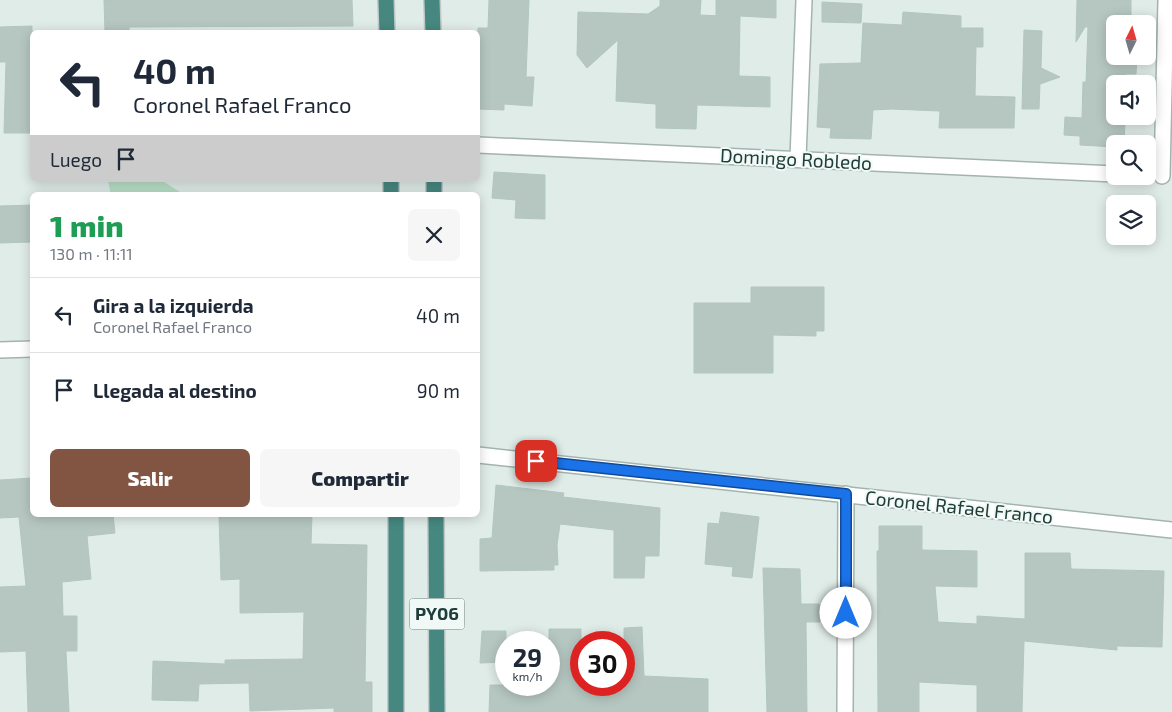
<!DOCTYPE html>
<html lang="es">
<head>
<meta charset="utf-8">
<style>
	:root { --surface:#fff; --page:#f6f6f7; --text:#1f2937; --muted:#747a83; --line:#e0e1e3; --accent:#825442 }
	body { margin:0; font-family:"Exo 2",sans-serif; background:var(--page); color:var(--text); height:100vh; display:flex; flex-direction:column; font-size:19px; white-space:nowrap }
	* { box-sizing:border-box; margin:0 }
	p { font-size:16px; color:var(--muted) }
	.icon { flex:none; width:28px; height:28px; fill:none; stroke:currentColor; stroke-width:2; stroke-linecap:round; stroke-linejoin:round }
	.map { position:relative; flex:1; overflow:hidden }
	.side { position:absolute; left:30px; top:192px; width:450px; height:325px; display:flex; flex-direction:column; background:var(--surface); border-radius:8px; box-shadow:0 2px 12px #0003 }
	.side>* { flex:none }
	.hud { position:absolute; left:30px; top:30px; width:450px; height:152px; border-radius:8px; box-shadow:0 2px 12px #0003; background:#fff; color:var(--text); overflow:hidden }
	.needle { width:32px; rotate:5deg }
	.controls { position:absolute; left:1106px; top:15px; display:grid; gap:10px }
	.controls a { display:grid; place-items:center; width:50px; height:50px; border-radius:8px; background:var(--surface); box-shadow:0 2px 12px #0003; font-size:25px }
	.speed { position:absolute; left:495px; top:631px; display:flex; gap:10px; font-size:25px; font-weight:700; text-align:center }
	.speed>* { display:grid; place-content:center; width:65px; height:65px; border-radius:50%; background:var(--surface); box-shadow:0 2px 12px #0003; line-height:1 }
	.speed small { font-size:12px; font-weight:400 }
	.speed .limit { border:8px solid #d22; background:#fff; color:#111 }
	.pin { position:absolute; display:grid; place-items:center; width:42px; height:42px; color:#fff; margin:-21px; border-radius:10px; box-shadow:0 2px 8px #0006 }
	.me { position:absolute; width:55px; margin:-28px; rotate:0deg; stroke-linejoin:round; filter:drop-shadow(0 0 4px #0008) }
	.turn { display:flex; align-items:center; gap:18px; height:105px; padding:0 20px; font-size:22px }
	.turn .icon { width:65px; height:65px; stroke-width:2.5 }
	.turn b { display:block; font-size:35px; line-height:42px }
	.then { display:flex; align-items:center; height:48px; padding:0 20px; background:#0003; gap:10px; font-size:19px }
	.round { display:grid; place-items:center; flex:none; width:52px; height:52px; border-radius:8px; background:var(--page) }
	.headline { display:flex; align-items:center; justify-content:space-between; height:85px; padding:0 20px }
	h1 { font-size:30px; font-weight:800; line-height:38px; color:#1e9e55 }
	.action { display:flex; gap:10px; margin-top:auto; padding:10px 20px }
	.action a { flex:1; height:58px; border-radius:8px; background:var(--accent); color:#fff; font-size:20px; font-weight:800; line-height:58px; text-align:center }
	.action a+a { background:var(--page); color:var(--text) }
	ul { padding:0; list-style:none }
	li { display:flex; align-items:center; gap:15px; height:75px; padding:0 20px; border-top:1px solid var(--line) }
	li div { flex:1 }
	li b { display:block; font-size:19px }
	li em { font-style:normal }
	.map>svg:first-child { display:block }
	.green { fill:#b8dfc6 }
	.building { fill:#b6c7c1; stroke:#b2c6c0 }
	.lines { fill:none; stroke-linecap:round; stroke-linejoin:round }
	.minor-casing { stroke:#a3b4b0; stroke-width:18 }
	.trunk-casing { stroke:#c1c9c8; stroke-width:18 }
	.minor { stroke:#fff; stroke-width:15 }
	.trunk { stroke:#468880; stroke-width:15 }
	.route-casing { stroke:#114b97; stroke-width:12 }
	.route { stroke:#1a73e8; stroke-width:9 }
	.labels { text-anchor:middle; stroke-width:4; stroke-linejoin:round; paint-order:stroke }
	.shield { fill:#f1f9f6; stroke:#5f7672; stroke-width:1 }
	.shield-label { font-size:18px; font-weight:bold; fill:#203e39 }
	.street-label { font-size:19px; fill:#203e39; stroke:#f1f9f6 }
</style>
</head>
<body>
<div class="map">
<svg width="1172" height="712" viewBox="0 0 1172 712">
	<rect width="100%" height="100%" fill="#e0ece8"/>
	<polygon class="green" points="161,180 183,194 192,195 111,195 108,181"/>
	<g class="building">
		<polygon points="104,0 352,0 353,26 129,27 129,32 105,32"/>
		<polygon points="489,0 529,0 526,77 534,77 532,106 504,104 504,110 478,109 478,28 488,28"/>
		<polygon points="660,0 701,0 700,15 722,16 716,16 716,0 776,0 776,18 740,16 739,76 770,77 770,107 697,105 696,129 656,128 656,104 616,101 618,40 587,68 577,55 578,12 648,14 660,6"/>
		<polygon points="1077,0 1131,0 1131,24 1115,24 1115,56 1137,56 1136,74 1126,74 1126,84 1115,84 1115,123 1125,123 1124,144 1115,144 1115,147 1080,145 1080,136 1064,135 1065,117 1082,118 1083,82 1086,82 1088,27 1085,27 1076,42"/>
		<polygon points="822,2 862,4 861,23 822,22"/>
		<polygon points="903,12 961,16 961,28 983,28 983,47 976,47 975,96 1015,97 1014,128 939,128 940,111 891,109 873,110 871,139 830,138 831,128 817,127 820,64 861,63 863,23 902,25"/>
		<polygon points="32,26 32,133 4,133 6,62 0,62 0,27"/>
		<polygon points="1024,30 1042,31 1041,68 1060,77 1040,84 1039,109 1022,109"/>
		<polygon points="494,172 545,175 545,219 515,218 516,200 492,198"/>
		<polygon points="32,205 32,242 0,243 0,206"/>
		<polygon points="751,287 824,287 824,331 816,331 816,336 773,335 773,373 694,373 694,303 751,303"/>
		<polygon points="32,478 32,515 113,515 115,533 87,536 91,579 62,582 63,616 77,616 77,651 66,651 69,712 28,712 26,651 0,652 0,587 26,586 19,517 0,518 0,480"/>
		<polygon points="496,485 564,493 563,497 660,508 659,556 645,556 644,578 614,578 614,530 560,524 557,545 558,565 554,565 554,570 480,571 480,539 492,538"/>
		<polygon points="721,512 759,517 752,578 732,576 733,567 705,564 708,523 719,524"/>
		<polygon points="312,515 311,544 367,545 365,682 372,682 372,712 334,712 334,708 250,711 249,683 199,684 198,701 152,700 153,661 225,664 225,660 303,659 304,612 240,613 240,579 221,580 219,516"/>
		<polygon points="879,526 922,526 922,550 977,551 977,587 935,586 938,622 977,624 977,616 1025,619 1025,553 1070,553 1071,569 1164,571 1162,647 1117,646 1117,650 1024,641 1022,712 977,712 977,685 919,682 919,712 878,712 877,551 879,551"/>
		<polygon points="763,568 800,569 801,604 819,604 820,622 806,622 807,712 767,712"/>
		<polygon points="642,627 644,676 708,679 708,712 489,712 490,685 549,685 549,629 581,629 581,685 624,685 624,628"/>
		<polygon points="482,631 506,631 506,662 480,663"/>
	</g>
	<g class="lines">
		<defs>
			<g id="minor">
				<polyline points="478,145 1115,174"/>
				<polyline points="798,159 804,0"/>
				<polyline points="1162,176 1166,0"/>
				<polyline points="0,350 32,349"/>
				<polyline points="478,455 1172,530"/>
				<polyline points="845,712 846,494"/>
			</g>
			<g id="trunk">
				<polyline points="386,0 387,32"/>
				<polyline points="432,0 433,32"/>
				<polyline points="391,180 391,195"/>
				<polyline points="434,180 434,195"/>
				<polyline points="396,515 396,712"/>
				<polyline points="436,515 437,712"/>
			</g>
		</defs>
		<use href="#minor" class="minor-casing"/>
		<use href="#trunk" class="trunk-casing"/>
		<use href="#minor" class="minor"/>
		<use href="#trunk" class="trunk"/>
	</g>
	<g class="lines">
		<defs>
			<polyline id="route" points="536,461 846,494 846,613"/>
		</defs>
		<use href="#route" class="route-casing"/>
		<use href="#route" class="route"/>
	</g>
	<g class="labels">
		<rect class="shield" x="409.5" y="598.5" width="55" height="31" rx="4"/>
		<g class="shield-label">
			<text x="437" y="620">PY06</text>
		</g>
		<g class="street-label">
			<text transform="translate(796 159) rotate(3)" y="7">Domingo Robledo</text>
			<text transform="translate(959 507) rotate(6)" y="7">Coronel Rafael Franco</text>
		</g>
	</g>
</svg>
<div class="controls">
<a><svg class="needle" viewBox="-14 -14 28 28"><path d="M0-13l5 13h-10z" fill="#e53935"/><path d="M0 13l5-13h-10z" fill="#747a83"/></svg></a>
<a><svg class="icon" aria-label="sound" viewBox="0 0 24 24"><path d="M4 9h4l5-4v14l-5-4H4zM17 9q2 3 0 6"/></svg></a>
<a><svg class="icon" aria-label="search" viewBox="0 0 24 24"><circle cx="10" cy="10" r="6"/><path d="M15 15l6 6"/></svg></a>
<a><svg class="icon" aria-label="layers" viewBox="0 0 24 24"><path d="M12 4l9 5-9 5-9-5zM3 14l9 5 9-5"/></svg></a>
</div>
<div class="speed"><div>29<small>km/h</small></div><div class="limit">30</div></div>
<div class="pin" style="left:536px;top:461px;background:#d93025"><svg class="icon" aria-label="arrive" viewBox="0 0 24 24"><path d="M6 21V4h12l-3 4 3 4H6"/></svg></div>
<svg class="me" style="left:846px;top:613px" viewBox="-20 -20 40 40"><circle r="19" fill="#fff"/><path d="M0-13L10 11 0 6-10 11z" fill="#1a73e8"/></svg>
<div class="hud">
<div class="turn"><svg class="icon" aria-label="left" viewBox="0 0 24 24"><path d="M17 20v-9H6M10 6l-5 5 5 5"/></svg><div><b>40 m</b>Coronel Rafael Franco</div></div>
<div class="then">Luego<svg class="icon" aria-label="arrive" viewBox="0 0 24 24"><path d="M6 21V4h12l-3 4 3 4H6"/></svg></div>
</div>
<section class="side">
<div class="headline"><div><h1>1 min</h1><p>130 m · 11:11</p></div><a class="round"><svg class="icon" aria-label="close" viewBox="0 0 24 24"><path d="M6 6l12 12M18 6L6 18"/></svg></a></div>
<ul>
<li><svg class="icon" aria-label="left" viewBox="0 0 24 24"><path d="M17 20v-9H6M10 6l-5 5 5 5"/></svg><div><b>Gira a la izquierda</b><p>Coronel Rafael Franco</p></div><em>40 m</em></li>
<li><svg class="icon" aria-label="arrive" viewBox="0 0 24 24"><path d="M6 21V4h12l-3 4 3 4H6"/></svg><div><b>Llegada al destino</b></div><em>90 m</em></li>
</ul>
<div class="action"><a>Salir</a><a>Compartir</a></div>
</section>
</div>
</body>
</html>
